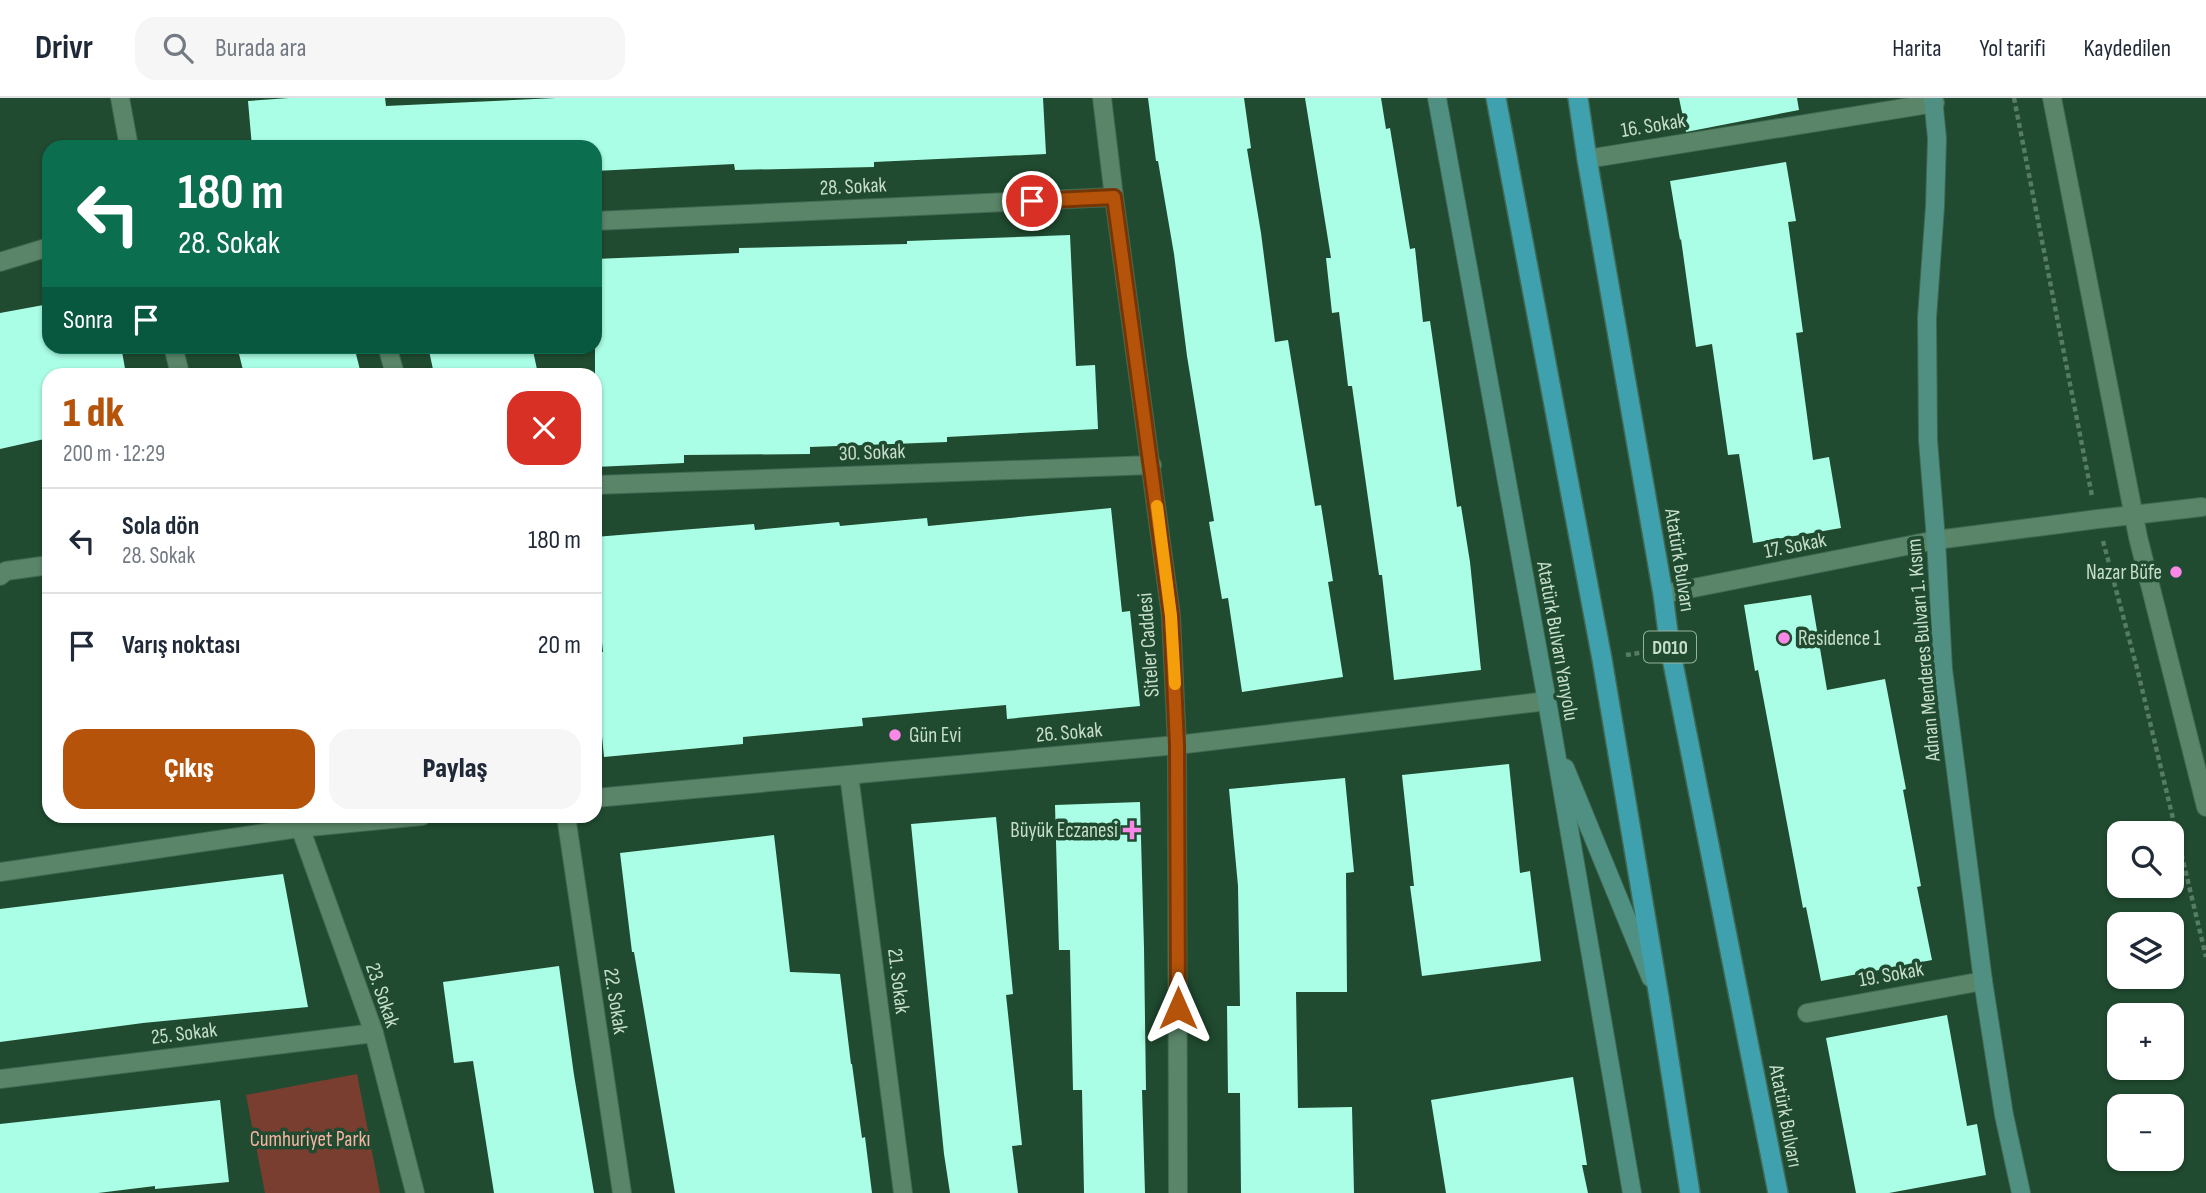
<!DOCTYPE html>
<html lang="tr">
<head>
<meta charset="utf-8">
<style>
	:root { --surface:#fff; --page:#f6f6f7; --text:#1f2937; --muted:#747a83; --line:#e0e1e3; --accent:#b45309 }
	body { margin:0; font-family:"Sofia Sans Condensed",sans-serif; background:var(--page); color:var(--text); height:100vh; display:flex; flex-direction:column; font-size:26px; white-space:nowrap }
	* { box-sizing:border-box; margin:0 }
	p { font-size:23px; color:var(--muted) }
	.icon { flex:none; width:38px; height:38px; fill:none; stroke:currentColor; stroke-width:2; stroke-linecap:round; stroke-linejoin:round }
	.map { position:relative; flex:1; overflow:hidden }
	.panel { position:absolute; left:42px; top:270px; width:560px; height:455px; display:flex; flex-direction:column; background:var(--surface); border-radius:21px; box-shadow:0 2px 5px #0004 }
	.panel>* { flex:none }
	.guide { position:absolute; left:42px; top:42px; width:560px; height:214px; border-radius:21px; box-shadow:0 2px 5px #0004; background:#0b6e4f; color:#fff; overflow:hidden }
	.controls { position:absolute; left:2107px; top:723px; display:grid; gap:14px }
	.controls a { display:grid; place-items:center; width:77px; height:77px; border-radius:14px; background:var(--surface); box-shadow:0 2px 5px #0004; font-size:35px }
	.pin { position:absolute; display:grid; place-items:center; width:60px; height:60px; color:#fff; margin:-30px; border:4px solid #fff; border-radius:50%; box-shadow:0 2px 7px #0007 }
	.me { position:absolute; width:77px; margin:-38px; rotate:0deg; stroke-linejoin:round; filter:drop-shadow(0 0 5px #0008) }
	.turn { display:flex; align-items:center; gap:24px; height:147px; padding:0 21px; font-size:32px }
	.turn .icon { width:91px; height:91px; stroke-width:2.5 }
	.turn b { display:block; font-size:49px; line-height:60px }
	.then { display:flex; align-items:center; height:66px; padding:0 21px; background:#0003; gap:14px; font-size:26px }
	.round { display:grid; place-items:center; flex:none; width:74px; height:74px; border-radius:21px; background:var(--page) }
	.headline { display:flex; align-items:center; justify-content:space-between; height:119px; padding:0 21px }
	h1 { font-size:42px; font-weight:800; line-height:52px; color:var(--accent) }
	.cta { display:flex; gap:14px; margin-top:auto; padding:14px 21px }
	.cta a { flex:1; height:80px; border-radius:21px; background:var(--accent); color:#fff; font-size:28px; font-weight:800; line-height:80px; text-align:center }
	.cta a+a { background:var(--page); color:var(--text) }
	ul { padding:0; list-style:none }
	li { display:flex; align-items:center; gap:21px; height:105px; padding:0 21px; border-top:2px solid var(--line) }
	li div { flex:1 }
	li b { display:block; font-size:26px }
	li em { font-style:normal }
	header { display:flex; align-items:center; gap:42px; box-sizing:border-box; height:98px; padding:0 35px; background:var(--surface); border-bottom:2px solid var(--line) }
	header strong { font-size:33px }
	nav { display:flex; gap:38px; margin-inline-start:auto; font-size:24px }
	.search { width:490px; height:63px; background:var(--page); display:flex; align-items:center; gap:18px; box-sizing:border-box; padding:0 24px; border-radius:21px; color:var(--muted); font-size:26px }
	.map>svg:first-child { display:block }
	.green { fill:#7a3e30 }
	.building { fill:#abfee6 }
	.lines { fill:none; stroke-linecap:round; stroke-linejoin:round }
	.pedestrian-casing { stroke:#416852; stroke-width:20 }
	.minor-casing { stroke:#416852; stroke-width:20 }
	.tertiary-casing { stroke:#416852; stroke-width:20 }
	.secondary-casing { stroke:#416852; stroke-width:20 }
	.trunk-casing { stroke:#416852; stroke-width:22 }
	.path { stroke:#577b64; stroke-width:4.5; stroke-dasharray:5 3.5; stroke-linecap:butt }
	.pedestrian { stroke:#5a8568; stroke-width:18 }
	.minor { stroke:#5a8568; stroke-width:18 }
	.tertiary { stroke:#5a8568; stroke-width:18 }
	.secondary { stroke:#509082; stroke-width:18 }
	.trunk { stroke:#3fa1ae; stroke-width:19 }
	.route-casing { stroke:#753606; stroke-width:18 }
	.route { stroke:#b45309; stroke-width:12 }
	.slow { stroke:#f59e0b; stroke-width:12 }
	.poi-dot { fill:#fb87e6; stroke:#204b30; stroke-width:2.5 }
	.labels { text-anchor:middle; stroke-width:7; stroke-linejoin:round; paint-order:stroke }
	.shield { fill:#204b30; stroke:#95b29e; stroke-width:2 }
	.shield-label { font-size:19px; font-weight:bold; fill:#c7decd }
	.street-label { font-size:21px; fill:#c7decd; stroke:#204b30 }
	.poi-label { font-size:21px; fill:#c7decd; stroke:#204b30; text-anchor:end }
	.park-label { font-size:21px; fill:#f7b3a2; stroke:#204b30 }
</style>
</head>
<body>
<header>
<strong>Drivr</strong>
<div class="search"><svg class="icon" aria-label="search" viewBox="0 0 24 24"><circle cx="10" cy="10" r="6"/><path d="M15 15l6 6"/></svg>Burada ara</div>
<nav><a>Harita</a><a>Yol tarifi</a><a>Kaydedilen</a></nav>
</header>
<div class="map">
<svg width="2206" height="1095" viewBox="0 0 2206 1095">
	<rect width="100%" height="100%" fill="#204b30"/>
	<polygon class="green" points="357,976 380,1095 265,1095 246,997"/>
	<g class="building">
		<polygon points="289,0 385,0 386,8 556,0 1043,0 1046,56 874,64 874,69 735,72 734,66 595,73 595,49 252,49 248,3"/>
		<polygon points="1148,0 1244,0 1251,50 1247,51 1261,135 1275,244 1288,242 1315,408 1321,407 1333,483 1328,484 1343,579 1242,594 1228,500 1222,501 1209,424 1214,423 1187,258 1174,156 1158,63 1156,63"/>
		<polygon points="1305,0 1381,0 1386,31 1390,30 1410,151 1415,150 1423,224 1430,223 1457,409 1461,408 1470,464 1481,572 1394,582 1382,477 1379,477 1352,288 1348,288 1339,214 1332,215 1326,160 1331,160"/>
		<polygon points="1679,0 1797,0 1799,12 1686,34"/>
		<polygon points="1786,64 1796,123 1788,124 1803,234 1796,235 1813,362 1829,359 1841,430 1753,445 1739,356 1728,357 1712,246 1696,249 1681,141 1680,142 1670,83"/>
		<polygon points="1070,137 1076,268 1095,267 1098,331 947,339 947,344 810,349 810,356 684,357 684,365 595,369 595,161 739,155 739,150 907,146 907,143"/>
		<polygon points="49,206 49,248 121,248 126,276 49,276 49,340 0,351 0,215"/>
		<polygon points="237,248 354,248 361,276 244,276"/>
		<polygon points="428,248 532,248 538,276 434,276"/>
		<polygon points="1111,410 1122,514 1130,513 1140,608 1007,621 1006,607 862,620 863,628 743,639 743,646 604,659 595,565 595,554 603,554 595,477 595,439 754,426 755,432 839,424 840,428 927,420 928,428"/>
		<polygon points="1811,497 1827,592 1885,581 1906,691 1903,692 1921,788 1917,789 1932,862 1821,883 1806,809 1803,810 1758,572 1755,573 1744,507"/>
		<polygon points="1509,666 1520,775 1530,773 1541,863 1422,878 1410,788 1414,788 1402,677"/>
		<polygon points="1345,680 1354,774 1346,775 1347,894 1296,894 1298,1010 1352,1009 1354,1095 1241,1095 1240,995 1228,995 1227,908 1240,908 1238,788 1229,691"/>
		<polygon points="1140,704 1144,850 1146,992 1142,992 1145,1095 1084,1095 1082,992 1073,992 1070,852 1059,852 1055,707"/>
		<polygon points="996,719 1013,896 1006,897 1022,1047 1012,1048 1018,1095 950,1095 944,1056 911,726"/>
		<polygon points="774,737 790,874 840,876 851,966 852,966 862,1040 865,1039 872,1095 675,1095 634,854 632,854 620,755"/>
		<polygon points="283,776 308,909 143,925 0,944 0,811"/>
		<polygon points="559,868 574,977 594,1095 494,1095 473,963 454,965 443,884"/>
		<polygon points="1947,917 1967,1028 1977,1026 1986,1077 1889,1095 1856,1095 1826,940"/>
		<polygon points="1573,979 1587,1067 1582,1067 1588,1095 1446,1095 1431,1002"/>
		<polygon points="220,1002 229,1084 155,1091 155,1088 98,1095 0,1095 0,1026"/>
	</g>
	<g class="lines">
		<defs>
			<g id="pedestrian">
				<polyline points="2052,0 2138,439 2206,709"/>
				<polyline points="1936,442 2098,421 2202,409"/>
			</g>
			<g id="minor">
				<polyline points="1587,61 1935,5"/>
				<polyline points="595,123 1114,99"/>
				<polyline points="0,164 49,149"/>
				<polyline points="387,248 395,276"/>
				<polyline points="595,387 1152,367"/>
				<polyline points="0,478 6,473 49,467"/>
				<polyline points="1663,496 1936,442"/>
				<polyline points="849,677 903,1095"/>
				<polyline points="595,700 1177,647 1547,603"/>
				<polyline points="566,718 622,1095"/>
				<polyline points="0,774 299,730 422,718"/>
				<polyline points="1807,915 1983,883"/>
				<polyline points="0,981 374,935"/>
			</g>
			<g id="tertiary">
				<polyline points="120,0 129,49"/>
				<polyline points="1102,0 1114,99 1171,518 1177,647 1178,1095"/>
				<polyline points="173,248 180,276"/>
				<polyline points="296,718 374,935 415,1095"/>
			</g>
			<g id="secondary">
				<polyline points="1437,0 1547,603 1632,1095"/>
				<polyline points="1933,0 1937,40 1935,108 1927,220 1928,342 1936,442 1943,571 1983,883 2004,1017 2021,1095"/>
				<polyline points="1565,670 1651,880"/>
			</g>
			<g id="trunk">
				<polyline points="1496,0 1602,561 1659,899 1690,1095"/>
				<polyline points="1578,0 1587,61 1663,496 1670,550 1778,1095"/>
			</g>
		</defs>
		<use href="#pedestrian" class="pedestrian-casing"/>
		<use href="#minor" class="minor-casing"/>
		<use href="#tertiary" class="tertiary-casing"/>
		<use href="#secondary" class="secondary-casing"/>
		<use href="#trunk" class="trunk-casing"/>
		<g class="path">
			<polyline points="2014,0 2092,398"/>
			<polyline points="2103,443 2138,574 2206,859"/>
			<polyline points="1626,557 1645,554"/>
		</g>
		<use href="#pedestrian" class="pedestrian"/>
		<use href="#minor" class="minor"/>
		<use href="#tertiary" class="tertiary"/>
		<use href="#secondary" class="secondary"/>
		<use href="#trunk" class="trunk"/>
	</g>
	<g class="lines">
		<defs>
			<polyline id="route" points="1032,103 1114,99 1171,518 1177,647 1178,910"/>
		</defs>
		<use href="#route" class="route-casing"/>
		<use href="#route" class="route"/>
		<polyline class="slow" points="1157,408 1171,518 1175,586"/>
	</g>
	<g class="poi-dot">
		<circle cx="2176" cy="474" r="7"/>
		<circle cx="1784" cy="540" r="7"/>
		<circle cx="895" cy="637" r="7"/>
		<path d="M1128.5 721.5h7v7h7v7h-7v7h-7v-7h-7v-7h7z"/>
	</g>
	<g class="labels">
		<rect class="shield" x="1644" y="533.5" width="52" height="31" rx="5"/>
		<g class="shield-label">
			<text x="1670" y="556">D010</text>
		</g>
		<g class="street-label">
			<text transform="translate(1653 27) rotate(-9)" y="7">16. Sokak</text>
			<text transform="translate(853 88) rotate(-3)" y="7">28. Sokak</text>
			<text transform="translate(872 354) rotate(-2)" y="7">30. Sokak</text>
			<text transform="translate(1795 447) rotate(-11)" y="7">17. Sokak</text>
			<text transform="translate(1680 462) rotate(81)" y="7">Atatürk Bulvarı</text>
			<text transform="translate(1558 543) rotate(80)" y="7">Atatürk Bulvarı Yanyolu</text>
			<text transform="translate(1148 547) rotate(-94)" y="7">Siteler Caddesi</text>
			<text transform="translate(1923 552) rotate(-95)" y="7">Adnan Menderes Bulvarı 1. Kısım</text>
			<text transform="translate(1069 634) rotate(-5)" y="7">26. Sokak</text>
			<text transform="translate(1891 876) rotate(-10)" y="7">19. Sokak</text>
			<text transform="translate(899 883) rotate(83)" y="7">21. Sokak</text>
			<text transform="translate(383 897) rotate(71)" y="7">23. Sokak</text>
			<text transform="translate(616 903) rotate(81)" y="7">22. Sokak</text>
			<text transform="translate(184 935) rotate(-7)" y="7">25. Sokak</text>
			<text transform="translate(1786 1018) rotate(79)" y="7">Atatürk Bulvarı</text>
		</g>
		<g class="poi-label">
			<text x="2162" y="481">Nazar Büfe</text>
			<text x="1798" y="547" text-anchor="start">Residence 1</text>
			<text x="909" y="644" text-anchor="start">Gün Evi</text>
			<text x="1118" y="739">Büyük Eczanesi</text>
		</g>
		<g class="park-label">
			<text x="310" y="1048">Cumhuriyet Parkı</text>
		</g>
	</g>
</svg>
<div class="controls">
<a><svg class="icon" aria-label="search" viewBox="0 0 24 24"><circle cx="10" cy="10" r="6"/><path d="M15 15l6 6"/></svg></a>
<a><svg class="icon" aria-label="layers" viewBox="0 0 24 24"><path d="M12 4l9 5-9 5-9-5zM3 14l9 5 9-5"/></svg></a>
<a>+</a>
<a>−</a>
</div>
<div class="pin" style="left:1032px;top:103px;background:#d93025"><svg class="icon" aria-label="arrive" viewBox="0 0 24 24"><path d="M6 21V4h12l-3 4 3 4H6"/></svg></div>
<svg class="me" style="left:1178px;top:910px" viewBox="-20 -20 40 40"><path d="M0-17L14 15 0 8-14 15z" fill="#b45309" stroke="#fff" stroke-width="4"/></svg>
<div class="guide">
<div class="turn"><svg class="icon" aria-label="left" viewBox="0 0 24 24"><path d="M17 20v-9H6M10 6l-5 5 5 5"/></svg><div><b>180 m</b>28. Sokak</div></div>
<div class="then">Sonra<svg class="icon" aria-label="arrive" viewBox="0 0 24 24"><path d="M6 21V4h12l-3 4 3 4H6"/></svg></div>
</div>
<section class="panel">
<div class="headline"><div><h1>1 dk</h1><p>200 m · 12:29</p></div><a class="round" style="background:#d93025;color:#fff"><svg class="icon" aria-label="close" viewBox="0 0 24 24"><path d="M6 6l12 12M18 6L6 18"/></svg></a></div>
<ul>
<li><svg class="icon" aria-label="left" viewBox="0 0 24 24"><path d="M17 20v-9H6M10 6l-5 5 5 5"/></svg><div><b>Sola dön</b><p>28. Sokak</p></div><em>180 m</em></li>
<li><svg class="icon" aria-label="arrive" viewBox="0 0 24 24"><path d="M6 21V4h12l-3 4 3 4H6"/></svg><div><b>Varış noktası</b></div><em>20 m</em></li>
</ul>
<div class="cta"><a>Çıkış</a><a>Paylaş</a></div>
</section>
</div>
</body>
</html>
